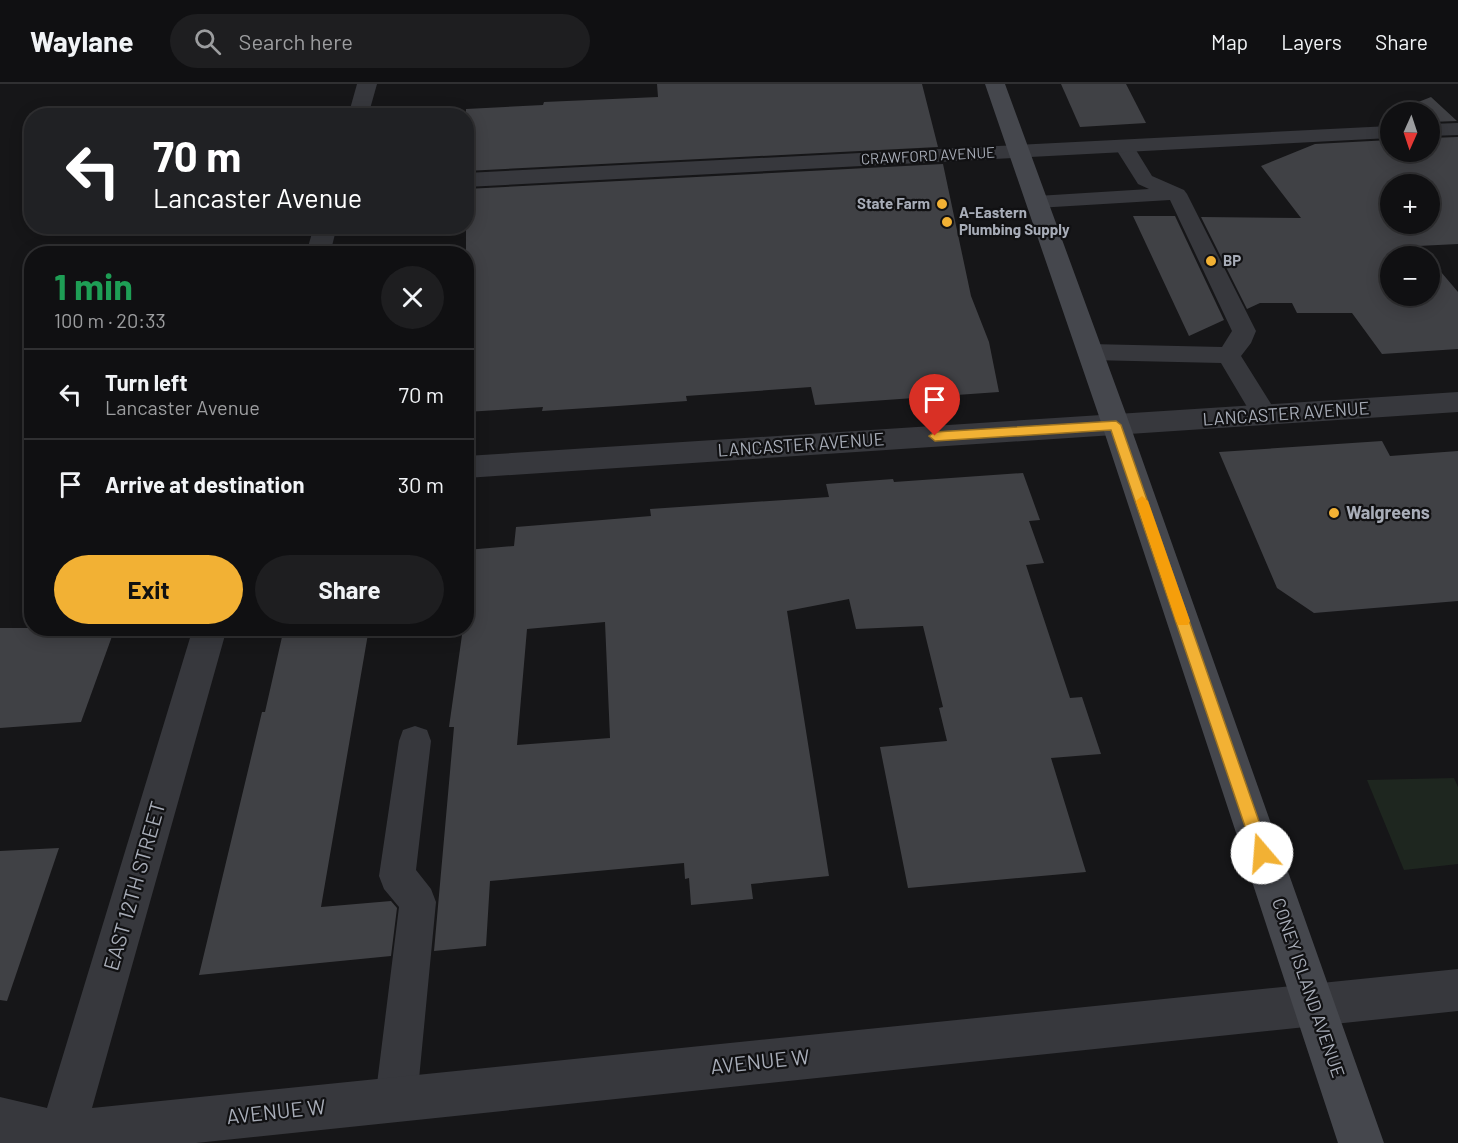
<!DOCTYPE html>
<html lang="en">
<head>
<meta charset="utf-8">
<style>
	:root { --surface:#101012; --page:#1e1e20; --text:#f1f3f6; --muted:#9c9d9f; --line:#303032; --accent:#f2b134 }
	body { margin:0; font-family:Barlow,sans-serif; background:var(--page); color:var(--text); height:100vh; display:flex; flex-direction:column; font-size:22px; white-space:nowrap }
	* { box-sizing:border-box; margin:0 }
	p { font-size:20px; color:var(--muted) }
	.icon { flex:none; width:33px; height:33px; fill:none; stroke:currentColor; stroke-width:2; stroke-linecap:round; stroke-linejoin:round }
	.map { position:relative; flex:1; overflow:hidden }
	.details { position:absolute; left:24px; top:162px; width:450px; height:390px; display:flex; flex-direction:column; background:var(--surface); border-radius:24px; box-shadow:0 3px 15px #0003,0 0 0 2px var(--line) }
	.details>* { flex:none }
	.hud { position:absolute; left:24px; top:24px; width:450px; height:126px; border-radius:24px; box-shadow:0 3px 15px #0003,0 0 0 2px var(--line); background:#202124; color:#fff; overflow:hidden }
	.needle { width:39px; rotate:183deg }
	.tools { position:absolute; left:1380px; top:18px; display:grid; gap:12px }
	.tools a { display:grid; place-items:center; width:60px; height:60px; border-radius:50%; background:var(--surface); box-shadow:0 3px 15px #0003,0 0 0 2px var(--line); font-size:30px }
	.pin { position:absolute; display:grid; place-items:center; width:51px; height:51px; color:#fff; margin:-62px -26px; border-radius:50% 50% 50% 0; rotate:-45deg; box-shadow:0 0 6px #0007 }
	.pin .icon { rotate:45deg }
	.me { position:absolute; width:66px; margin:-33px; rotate:342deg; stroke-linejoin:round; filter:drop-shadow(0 0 4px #0008) }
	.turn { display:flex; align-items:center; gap:21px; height:126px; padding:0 30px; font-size:27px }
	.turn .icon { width:78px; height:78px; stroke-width:2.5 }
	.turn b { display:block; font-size:42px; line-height:51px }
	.round { display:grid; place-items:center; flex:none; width:63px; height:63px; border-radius:32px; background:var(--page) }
	.overview { display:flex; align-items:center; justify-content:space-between; height:102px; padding:0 30px }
	h1 { font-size:36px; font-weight:700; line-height:45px; color:#1e9e55 }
	.cta { display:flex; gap:12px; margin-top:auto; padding:12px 30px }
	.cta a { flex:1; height:69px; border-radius:36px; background:var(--accent); color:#111; font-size:24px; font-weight:700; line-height:69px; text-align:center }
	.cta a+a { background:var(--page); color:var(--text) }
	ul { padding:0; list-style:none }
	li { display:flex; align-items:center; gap:18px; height:90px; padding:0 30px; border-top:2px solid var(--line) }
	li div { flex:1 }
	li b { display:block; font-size:22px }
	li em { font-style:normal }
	header { display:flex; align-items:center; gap:36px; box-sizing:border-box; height:84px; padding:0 30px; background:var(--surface); border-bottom:2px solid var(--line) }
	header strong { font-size:28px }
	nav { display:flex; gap:33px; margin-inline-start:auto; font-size:21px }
	.search { width:420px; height:54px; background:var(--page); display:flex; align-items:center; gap:15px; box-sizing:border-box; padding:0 21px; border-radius:33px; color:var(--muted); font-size:22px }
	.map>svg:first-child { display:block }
	.green { fill:#1e261f }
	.building { fill:#404145; fill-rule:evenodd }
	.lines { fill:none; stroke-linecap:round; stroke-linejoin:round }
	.service { fill:#37383d; fill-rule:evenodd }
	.minor { fill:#37383d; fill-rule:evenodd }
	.secondary { fill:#45474d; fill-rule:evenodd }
	.route { fill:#f2b134; stroke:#9d7322; stroke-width:1.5 }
	.slow { fill:#f59e0b }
	.poi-dot { fill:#f2b134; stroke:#111113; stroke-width:2 }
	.labels { text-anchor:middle; stroke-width:4.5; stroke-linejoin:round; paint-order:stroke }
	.far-street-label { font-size:15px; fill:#a8adb8; stroke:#111113 }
	.far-poi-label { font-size:15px; font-weight:bold; fill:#a8adb8; stroke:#111113; text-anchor:start }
	.street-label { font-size:18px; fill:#a8adb8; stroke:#111113 }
	.poi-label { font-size:18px; font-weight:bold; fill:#a8adb8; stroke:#111113; text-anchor:start }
	.near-street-label { font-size:21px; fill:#a8adb8; stroke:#111113 }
</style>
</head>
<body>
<header>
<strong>Waylane</strong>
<div class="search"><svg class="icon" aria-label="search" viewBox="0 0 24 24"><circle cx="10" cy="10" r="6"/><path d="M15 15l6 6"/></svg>Search here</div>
<nav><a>Map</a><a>Layers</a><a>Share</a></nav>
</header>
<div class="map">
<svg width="1458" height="1059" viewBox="0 0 1458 1059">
	<rect width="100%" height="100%" fill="#161618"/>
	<polygon class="green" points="1454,694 1458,703 1458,780 1404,786 1367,696"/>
	<g class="building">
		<polygon points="657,0 922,0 938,63 466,87 466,25 543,21 544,18 658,13"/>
		<polygon points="1061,0 1126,0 1146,39 1080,43"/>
		<polygon points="1431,13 1457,37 1430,38 1430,28 1393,28"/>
		<path d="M 1458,53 L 1458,160 L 1418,162 L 1427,172 L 1390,172 L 1390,212 L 1430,212 L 1430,175 L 1458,208 L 1458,265 L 1382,270 L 1352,229 L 1297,229 L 1292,219 L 1260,219 L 1247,225 L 1201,133 L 1301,134 L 1261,82 L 1315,60 L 1390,56 L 1390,68 L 1430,68 L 1430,54 ZM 1390,100 L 1430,100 L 1430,140 L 1390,140 Z"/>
		<polygon points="943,80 971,212 989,258 999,308 815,321 811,303 686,312 687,317 618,322 542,327 543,323 466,328 466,105"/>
		<polygon points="1133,132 1175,132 1224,236 1189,252"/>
		<polygon points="1382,357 1390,372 1458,367 1458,517 1314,529 1277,504 1219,368"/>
		<path d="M 1023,389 L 1040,436 L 1029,437 L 1044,479 L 1026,481 L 1070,614 L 1082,613 L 1101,670 L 1051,674 L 1086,788 L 908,804 L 880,663 L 947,657 L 939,624 L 943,623 L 923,542 L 856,545 L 849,515 L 787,527 L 829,792 L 751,800 L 753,815 L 691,821 L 689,794 L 685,795 L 684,779 L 490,797 L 486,862 L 434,867 L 454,643 L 449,643 L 463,544 L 466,544 L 466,466 L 514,462 L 516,443 L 651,432 L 650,425 L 829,413 L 826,400 L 893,395 L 894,398 ZM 605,538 L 610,654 L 517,661 L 527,545 Z"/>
		<polygon points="0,544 115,544 81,638 0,644"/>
		<polygon points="284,544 369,544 321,823 391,817 397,824 391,872 199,891 262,628 265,628"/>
		<polygon points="59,764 7,917 0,916 0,767"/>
	</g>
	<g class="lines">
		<g class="service">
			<polygon points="1124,56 1131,58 1152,92 1184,106 1187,110 1256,247 1251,259 1241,272 1278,331 1274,338 1265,340 1256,338 1221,279 1090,276 1082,274 1078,268 1082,262 1090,260 1222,263 1232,247 1170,116 1037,124 1030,122 1027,118 1030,114 1037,112 1149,105 1138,100 1114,62 1117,58"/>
			<polygon points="415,642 427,646 431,657 416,786 431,805 436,818 417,1016 411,1031 396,1037 381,1031 375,1016 399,823 384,805 379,792 399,657 403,646"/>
		</g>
		<g class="minor">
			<polygon points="357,0 377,0 368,32 348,32"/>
			<polygon points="1458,39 1458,51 1430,52 1430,40"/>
			<polygon points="1390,42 1390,54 466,103 466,89"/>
			<polygon points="314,142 337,142 330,170 306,170"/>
			<polygon points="1458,308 1458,328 466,394 466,372"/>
			<polygon points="193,544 227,544 92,1024 1458,885 1458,927 196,1059 0,1059 0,1013 47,1024"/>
		</g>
		<polygon class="secondary" points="985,0 1005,0 1130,341 1384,1059 1338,1059 1102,341"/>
	</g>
	<polygon class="route" points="1116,337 1121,341 1270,769 1268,775 1262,777 1256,775 1254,769 1111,346 935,357 929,352 935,348"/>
	<polygon class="slow" points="1142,412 1148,417 1190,537 1188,541 1178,541 1176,537 1136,417"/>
	<g class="poi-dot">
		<circle cx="942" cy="120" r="6"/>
		<circle cx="947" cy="138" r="6"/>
		<circle cx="1211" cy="177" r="6"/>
		<circle cx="1334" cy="429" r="6"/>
	</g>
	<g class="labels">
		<g class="far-street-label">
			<text transform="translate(928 72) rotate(-3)" y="5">CRAWFORD AVENUE</text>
		</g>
		<g class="far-poi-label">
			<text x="930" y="125" text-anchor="end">State Farm</text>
			<text x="959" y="134">A-Eastern<tspan x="959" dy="17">Plumbing Supply</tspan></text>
			<text x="1223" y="182">BP</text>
		</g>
		<g class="street-label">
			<text transform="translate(1286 330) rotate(-4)" y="6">LANCASTER AVENUE</text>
			<text transform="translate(801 361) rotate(-4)" y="6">LANCASTER AVENUE</text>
			<text transform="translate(1308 904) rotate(71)" y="6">CONEY ISLAND AVENUE</text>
		</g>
		<g class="poi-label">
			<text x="1346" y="435">Walgreens</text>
		</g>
		<g class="near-street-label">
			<text transform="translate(135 802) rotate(-74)" y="7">EAST 12TH STREET</text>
			<text transform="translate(760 978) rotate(-6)" y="7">AVENUE W</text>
			<text transform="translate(276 1028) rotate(-6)" y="7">AVENUE W</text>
		</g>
	</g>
</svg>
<div class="tools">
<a><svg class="needle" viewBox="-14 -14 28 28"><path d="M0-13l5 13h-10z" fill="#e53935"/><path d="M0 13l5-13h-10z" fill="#9c9d9f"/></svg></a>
<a>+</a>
<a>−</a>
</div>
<div class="pin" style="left:935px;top:352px;background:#d93025"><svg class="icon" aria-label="arrive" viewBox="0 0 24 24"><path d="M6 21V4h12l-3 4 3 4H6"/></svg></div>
<svg class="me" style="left:1262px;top:769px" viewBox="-20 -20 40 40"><circle r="19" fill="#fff"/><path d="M0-13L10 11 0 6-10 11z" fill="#f2b134"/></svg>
<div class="hud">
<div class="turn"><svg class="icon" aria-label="left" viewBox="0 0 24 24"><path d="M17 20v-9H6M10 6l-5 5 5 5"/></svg><div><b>70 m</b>Lancaster Avenue</div></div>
</div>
<section class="details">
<div class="overview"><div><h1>1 min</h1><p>100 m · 20:33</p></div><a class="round"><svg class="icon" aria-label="close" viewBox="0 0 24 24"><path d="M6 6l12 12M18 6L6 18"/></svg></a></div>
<ul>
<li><svg class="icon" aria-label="left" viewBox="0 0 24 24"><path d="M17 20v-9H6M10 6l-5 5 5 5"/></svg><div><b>Turn left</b><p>Lancaster Avenue</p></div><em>70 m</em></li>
<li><svg class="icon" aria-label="arrive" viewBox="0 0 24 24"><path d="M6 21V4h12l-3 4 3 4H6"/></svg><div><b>Arrive at destination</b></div><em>30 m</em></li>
</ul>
<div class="cta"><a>Exit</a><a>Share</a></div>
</section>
</div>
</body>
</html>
